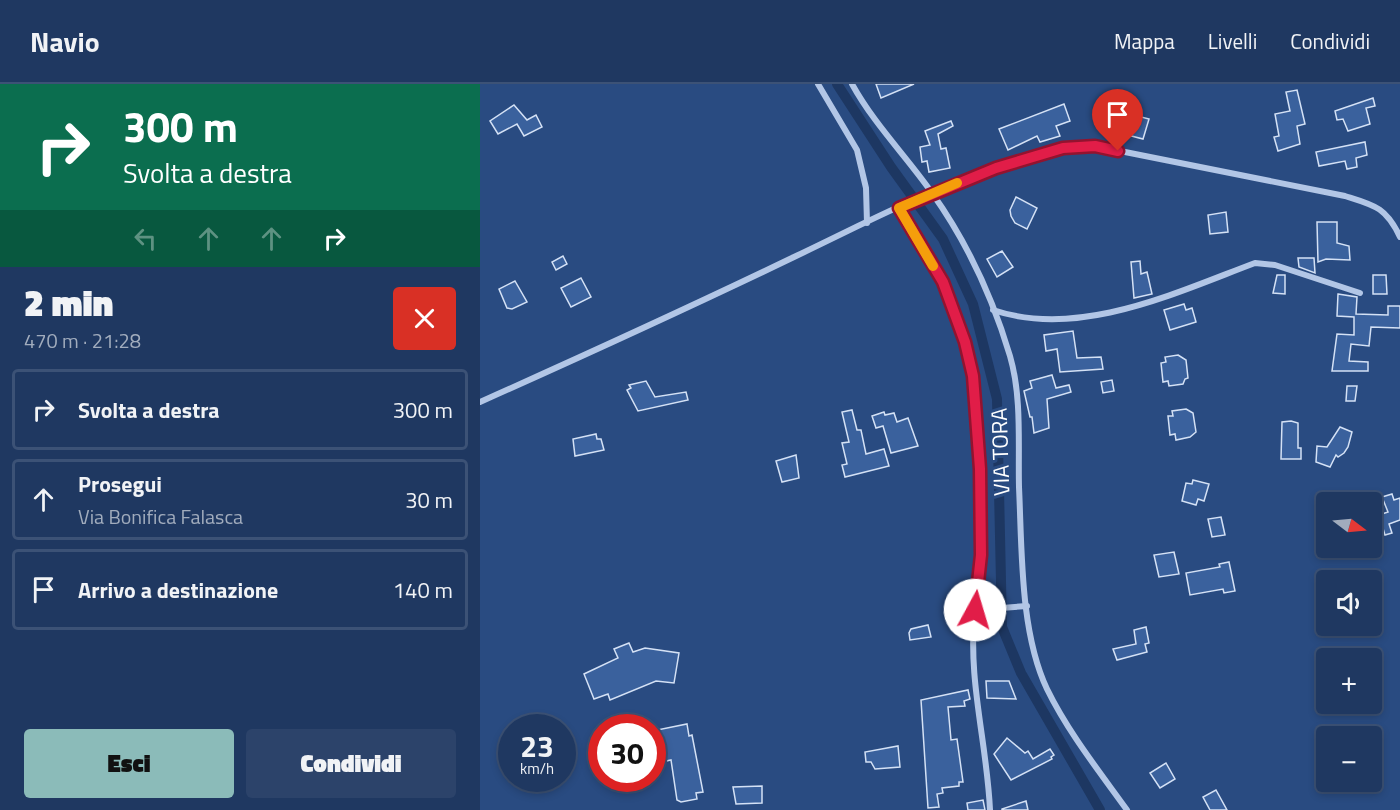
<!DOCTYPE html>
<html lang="it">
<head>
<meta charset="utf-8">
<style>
	:root { --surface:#1f3861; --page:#2c436a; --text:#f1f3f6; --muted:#a1acbd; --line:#3c5276; --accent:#8bbbb9 }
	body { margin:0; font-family:"Titillium Web",sans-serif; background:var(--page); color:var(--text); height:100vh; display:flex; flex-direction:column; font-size:22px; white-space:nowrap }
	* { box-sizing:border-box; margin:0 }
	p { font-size:20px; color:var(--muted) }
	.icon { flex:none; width:33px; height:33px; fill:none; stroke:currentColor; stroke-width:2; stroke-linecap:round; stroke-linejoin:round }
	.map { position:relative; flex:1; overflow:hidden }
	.panel { display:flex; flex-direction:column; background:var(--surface); width:480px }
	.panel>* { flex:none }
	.guide { background:#0b6e4f; color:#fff; overflow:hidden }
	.needle { width:39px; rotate:106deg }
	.fabs { position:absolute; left:836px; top:408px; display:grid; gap:12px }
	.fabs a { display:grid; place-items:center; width:66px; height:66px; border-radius:6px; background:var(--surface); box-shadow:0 3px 9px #0003,0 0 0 2px var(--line); font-size:30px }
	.speed { position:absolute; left:18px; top:630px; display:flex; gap:12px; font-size:30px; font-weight:700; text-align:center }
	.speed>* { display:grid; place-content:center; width:78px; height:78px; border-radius:50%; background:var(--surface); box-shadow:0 3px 9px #0003,0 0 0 2px var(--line); line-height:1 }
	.speed small { font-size:15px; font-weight:400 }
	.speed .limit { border:9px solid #d22; background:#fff; color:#111 }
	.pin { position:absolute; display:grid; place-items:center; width:51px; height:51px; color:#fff; margin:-62px -26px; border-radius:50% 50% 50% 0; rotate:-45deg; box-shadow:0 0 6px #0007 }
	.pin .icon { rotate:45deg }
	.me { position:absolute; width:66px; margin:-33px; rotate:6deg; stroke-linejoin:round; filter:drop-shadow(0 0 4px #0008) }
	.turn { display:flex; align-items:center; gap:21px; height:126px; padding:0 24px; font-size:27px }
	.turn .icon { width:78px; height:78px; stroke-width:2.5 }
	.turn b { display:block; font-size:42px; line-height:51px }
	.lanes { display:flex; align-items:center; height:57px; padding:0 24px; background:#0003; justify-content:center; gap:30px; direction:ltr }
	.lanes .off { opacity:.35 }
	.round { display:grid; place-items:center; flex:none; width:63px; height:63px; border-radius:6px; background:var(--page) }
	.summary { display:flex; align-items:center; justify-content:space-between; height:102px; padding:0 24px }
	h1 { font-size:36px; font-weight:800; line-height:45px }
	.action { display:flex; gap:12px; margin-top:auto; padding:12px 24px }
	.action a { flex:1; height:69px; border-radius:6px; background:var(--accent); color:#111; font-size:24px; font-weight:800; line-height:69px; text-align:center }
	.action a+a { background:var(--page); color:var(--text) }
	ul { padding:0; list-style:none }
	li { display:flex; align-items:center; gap:18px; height:81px; margin:0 12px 9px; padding:0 12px; border:3px solid var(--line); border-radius:6px }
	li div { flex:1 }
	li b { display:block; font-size:22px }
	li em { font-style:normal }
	header { display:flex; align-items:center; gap:36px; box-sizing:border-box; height:84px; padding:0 30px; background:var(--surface); border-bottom:2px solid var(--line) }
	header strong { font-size:28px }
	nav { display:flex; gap:33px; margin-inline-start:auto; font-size:21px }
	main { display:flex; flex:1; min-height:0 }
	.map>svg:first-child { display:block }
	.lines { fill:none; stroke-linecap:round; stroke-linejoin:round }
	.canal { stroke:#1d3762; stroke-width:10 }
	.building { fill:#3a619d; stroke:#d4e1f5; stroke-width:1.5 }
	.street { stroke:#b2c6e6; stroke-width:6 }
	.route-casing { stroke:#92132f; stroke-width:15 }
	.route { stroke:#e11d48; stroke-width:10 }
	.slow { stroke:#f59e0b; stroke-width:10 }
	.labels { text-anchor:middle; stroke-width:6; stroke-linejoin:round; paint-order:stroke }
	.street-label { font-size:22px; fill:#fff; stroke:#294b81 }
</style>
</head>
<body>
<header>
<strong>Navio</strong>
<nav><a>Mappa</a><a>Livelli</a><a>Condividi</a></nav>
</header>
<main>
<section class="panel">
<div class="guide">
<div class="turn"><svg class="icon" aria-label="right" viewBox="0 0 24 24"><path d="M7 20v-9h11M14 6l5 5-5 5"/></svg><div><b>300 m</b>Svolta a destra</div></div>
<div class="lanes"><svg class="icon off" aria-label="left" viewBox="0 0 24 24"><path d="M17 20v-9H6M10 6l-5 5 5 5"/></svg><svg class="icon off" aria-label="ahead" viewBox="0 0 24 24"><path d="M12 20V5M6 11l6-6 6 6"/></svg><svg class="icon off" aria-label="ahead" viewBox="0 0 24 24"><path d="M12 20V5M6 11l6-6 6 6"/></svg><svg class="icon" aria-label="right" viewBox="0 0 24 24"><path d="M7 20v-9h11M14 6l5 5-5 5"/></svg></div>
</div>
<div class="summary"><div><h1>2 min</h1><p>470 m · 21:28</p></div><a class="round" style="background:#d93025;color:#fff"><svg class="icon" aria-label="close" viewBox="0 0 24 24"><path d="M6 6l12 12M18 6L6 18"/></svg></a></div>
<ul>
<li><svg class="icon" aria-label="right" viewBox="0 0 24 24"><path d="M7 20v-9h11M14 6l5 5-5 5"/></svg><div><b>Svolta a destra</b></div><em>300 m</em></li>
<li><svg class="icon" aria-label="ahead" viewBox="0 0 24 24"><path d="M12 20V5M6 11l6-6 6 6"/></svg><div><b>Prosegui</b><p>Via Bonifica Falasca</p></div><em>30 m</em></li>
<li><svg class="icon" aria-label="arrive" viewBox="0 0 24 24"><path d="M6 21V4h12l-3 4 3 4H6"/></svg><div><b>Arrivo a destinazione</b></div><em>140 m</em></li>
</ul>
<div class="action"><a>Esci</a><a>Condividi</a></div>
</section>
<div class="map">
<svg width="920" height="726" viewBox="0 0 920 726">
	<rect width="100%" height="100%" fill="#294b81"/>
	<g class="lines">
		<polyline class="canal" points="357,0 411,83 463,155 493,220 517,315 522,543 541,589 620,726"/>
	</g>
	<g class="building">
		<polygon points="396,0 434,0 401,14"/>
		<polygon points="817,6 825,40 817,42 820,60 798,67 794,53 799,52 795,30 810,27 806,8"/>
		<polygon points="893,14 895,22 886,24 890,40 868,47 863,35 857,36 855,27"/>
		<polygon points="584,20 590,37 576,42 580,52 560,58 557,52 528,66 519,45"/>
		<polygon points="34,21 47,36 56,31 62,43 44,52 37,40 18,50 10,37"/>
		<polygon points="642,28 669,35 663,55 644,50 637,41"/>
		<polygon points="471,37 473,42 458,50 461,65 466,64 470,84 449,88 447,77 442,78 440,63 450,61 445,47"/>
		<polygon points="885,58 887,71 876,74 877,83 867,85 865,77 839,82 836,68"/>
		<polygon points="536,113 557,124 547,145 535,139 531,132 530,126"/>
		<polygon points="746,128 748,148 730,150 728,131"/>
		<polygon points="837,138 857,138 857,159 869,162 870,176 846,175 838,178"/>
		<polygon points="522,167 533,183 517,193 507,175"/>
		<polygon points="83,172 87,180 76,186 72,178"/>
		<polygon points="818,174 834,174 835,189 819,183"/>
		<polygon points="660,177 661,190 667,188 672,210 654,214 651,178"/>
		<polygon points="797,191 805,191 805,210 793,209"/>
		<polygon points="893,191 906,191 907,210 893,210"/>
		<polygon points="101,194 111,213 91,223 81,204"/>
		<polygon points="35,197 47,218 32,225 27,224 19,205"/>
		<polygon points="858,210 877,213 876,230 908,231 908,222 920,222 920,244 891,243 889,262 871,260 869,277 888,278 888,287 852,287 857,250 874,251 874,233 857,232"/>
		<polygon points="704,220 706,226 712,224 716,238 690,246 684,226"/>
		<polygon points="593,247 597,274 621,273 623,285 580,288 577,265 566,267 564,251"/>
		<polygon points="698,271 706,276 708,294 705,295 703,300 689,302 688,297 683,298 681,279 686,278 685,273"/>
		<polygon points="572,291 576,304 589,301 591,308 567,315 569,344 554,349 552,333 550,333 544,307 552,304 550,297"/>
		<polygon points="632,296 634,307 623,309 621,298"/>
		<polygon points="166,297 175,313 206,308 208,316 158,327 147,306 151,304 149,301"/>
		<polygon points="867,302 877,302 875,317 866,317"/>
		<polygon points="706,325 713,329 716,348 710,353 696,356 695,350 690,351 688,332 693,332 692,327"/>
		<polygon points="372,326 377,346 381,346 386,370 404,365 409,382 365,393 362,381 367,380 362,359 369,358 362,328"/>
		<polygon points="404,328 405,331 414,329 417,338 428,334 438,362 411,369 403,342 396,344 392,332"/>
		<polygon points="811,337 818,339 818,364 821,364 821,375 801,375 802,338"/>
		<polygon points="860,343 872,348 868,363 864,369 858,373 856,371 850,383 836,378 837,362 847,363"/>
		<polygon points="116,350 117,355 121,355 124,366 95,372 93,355"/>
		<polygon points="316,371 319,394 302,398 296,377"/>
		<polygon points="713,396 729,400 724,417 718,415 716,421 702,417 706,399 712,400"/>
		<polygon points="912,410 914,416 920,414 920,436 909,440 912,449 905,451 899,431 908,428 902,413"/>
		<polygon points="741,433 745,451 732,453 728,435"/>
		<polygon points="694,468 699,490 679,493 674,471"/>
		<polygon points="749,478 755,507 744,509 743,505 710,511 706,489 740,483 739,480"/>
		<polygon points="448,541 451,553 430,556 429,549 431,545"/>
		<polygon points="666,543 669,559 665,560 667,568 637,576 633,565 656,560 654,546"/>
		<polygon points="149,559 153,568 165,564 199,569 194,599 176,597 130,616 128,610 114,615 104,590 138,574 134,565"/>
		<polygon points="506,597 529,597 536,615 507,614"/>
		<polygon points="488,606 490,615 484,617 485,622 468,623 471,656 477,655 483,698 479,698 479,702 462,704 463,709 457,710 459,723 448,724 441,616"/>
		<polygon points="207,640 209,652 212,651 223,708 216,709 217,715 201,718 197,716 191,676 172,680 172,647"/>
		<polygon points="527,654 545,669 548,667 553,675 570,665 574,671 571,673 572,675 531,696 514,670"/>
		<polygon points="418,662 420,683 395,685 391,678 386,678 385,668"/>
		<polygon points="686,679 695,695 680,704 670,689"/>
		<polygon points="282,702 282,719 256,720 253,703"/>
		<polygon points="736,706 747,726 730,726 723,713"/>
		<polygon points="503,716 505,726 488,726 487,719"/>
		<polygon points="546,717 548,726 522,726 522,725"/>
	</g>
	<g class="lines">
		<g class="street">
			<polyline points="338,0 377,66 386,104 387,139"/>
			<path d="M 372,0 C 394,40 426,72 452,109 C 487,158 513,215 530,272 C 542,313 538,361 539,403 C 542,466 540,548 567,605 C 588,648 619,687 647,726"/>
			<polyline points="419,124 463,198 476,230 493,292 500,385 501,471 495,526"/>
			<path d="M 513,226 C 599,255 695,209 775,179 L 795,181 L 880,209"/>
			<path d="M 0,318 C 105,271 210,223 314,173 C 401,132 520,66 615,62 L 865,112 C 894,121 906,123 920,153"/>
			<path d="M 510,726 C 507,658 487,595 495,526 L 547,522"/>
		</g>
	</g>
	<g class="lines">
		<defs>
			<polyline id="route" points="495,526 501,471 500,385 493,292 485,258 463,198 419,124 516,84 583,64 615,62 638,67"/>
		</defs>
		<use href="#route" class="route-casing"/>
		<use href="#route" class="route"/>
		<polyline class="slow" points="453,182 419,124 477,99"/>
	</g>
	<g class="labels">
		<g class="street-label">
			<text transform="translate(520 368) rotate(-92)" y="8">VIA TORA</text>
		</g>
	</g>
</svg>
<div class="fabs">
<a><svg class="needle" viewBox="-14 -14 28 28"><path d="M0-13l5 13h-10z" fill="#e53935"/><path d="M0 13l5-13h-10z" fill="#a1acbd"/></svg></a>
<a><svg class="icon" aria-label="sound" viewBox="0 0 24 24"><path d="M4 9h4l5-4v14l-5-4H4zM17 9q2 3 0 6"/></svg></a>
<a>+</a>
<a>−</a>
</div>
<div class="speed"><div>23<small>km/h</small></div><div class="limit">30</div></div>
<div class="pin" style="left:638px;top:67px;background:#d93025"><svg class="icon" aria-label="arrive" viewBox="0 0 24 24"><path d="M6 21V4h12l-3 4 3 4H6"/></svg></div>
<svg class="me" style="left:495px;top:526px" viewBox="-20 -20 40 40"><circle r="19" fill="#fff"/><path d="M0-13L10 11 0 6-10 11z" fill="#e11d48"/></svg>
</div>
</main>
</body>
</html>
